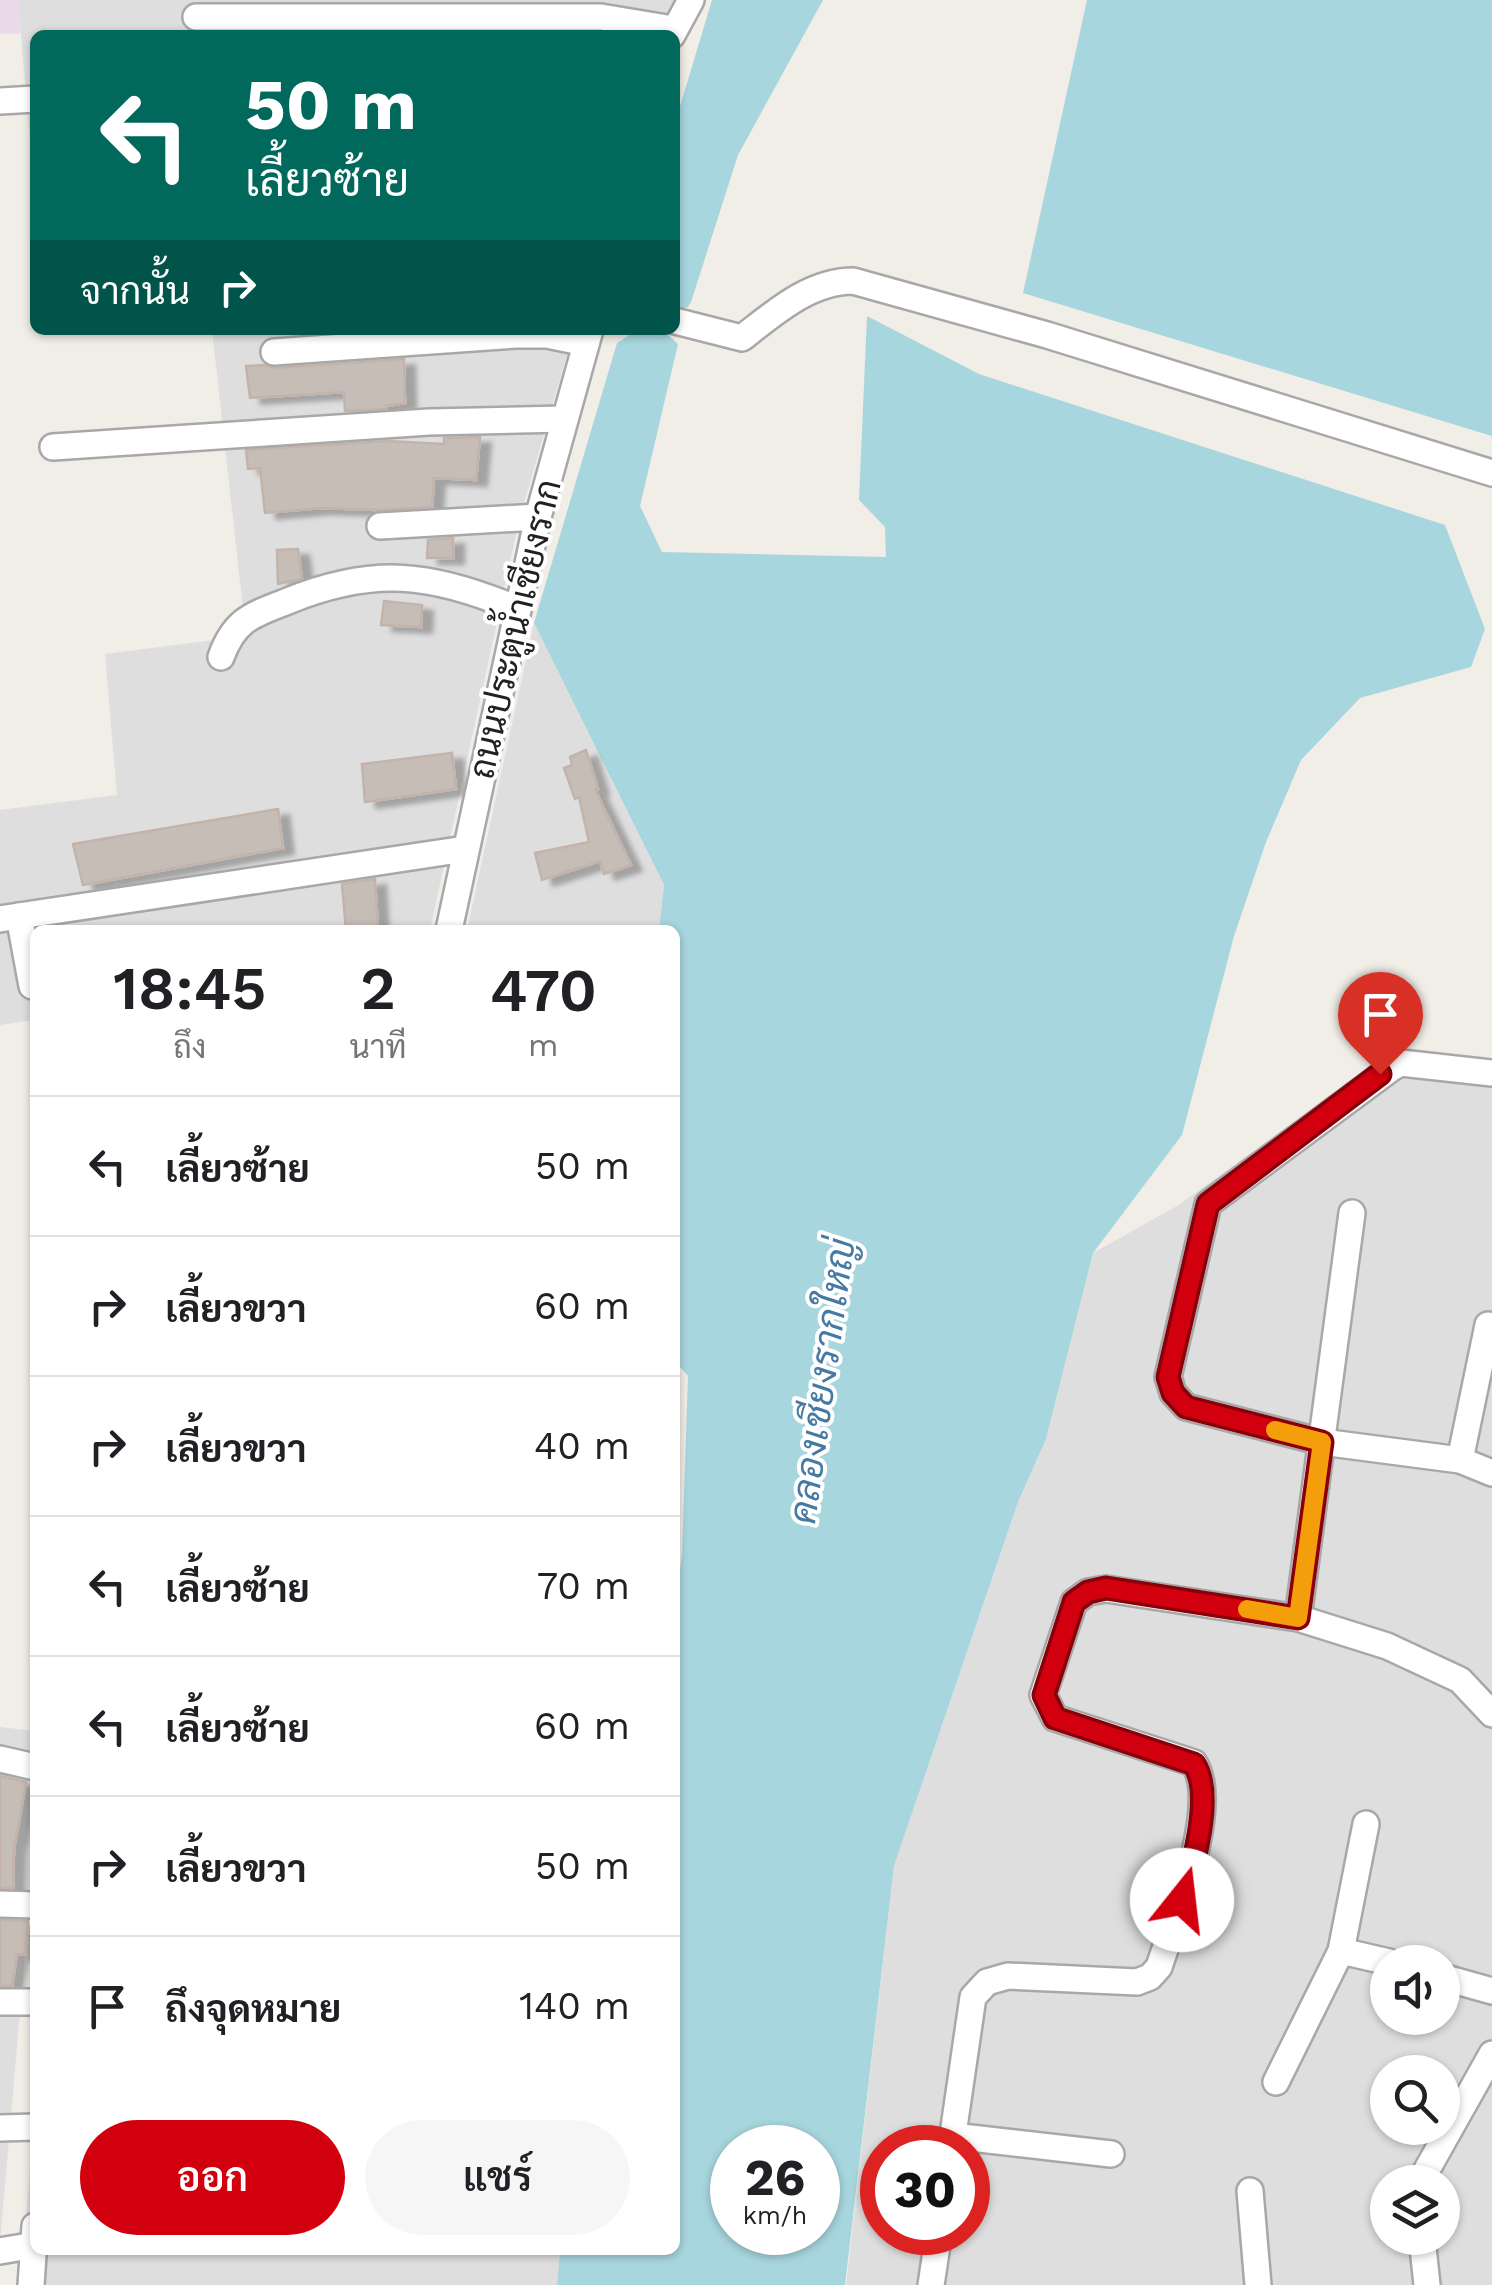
<!DOCTYPE html>
<html lang="th">
<head>
<meta charset="utf-8">
<style>
	:root { --surface:#fff; --page:#f6f6f6; --text:#202124; --muted:#757577; --line:#e0e0e0; --accent:#d2000e }
	body { margin:0; font-family:"Work Sans",Sarabun,sans-serif; background:var(--page); color:var(--text); height:100vh; display:flex; flex-direction:column; font-size:38px; white-space:nowrap }
	* { box-sizing:border-box; margin:0 }
	p { font-size:32px; color:var(--muted) }
	.icon { flex:none; width:55px; height:55px; fill:none; stroke:currentColor; stroke-width:2; stroke-linecap:round; stroke-linejoin:round }
	.map { position:relative; flex:1; overflow:hidden }
	.panel { position:absolute; left:30px; top:925px; width:650px; height:1330px; display:flex; flex-direction:column; background:var(--surface); border-radius:15px; box-shadow:0 2px 8px #0004 }
	.panel>* { flex:none }
	.guide { position:absolute; left:30px; top:30px; width:650px; height:305px; border-radius:15px; box-shadow:0 2px 8px #0004; background:#00695c; color:#fff; overflow:hidden }
	.fabs { position:absolute; left:1370px; top:1945px; display:grid; gap:20px }
	.fabs a { display:grid; place-items:center; width:90px; height:90px; border-radius:50%; background:var(--surface); box-shadow:0 2px 8px #0004; font-size:50px }
	.speed { position:absolute; left:710px; top:2125px; display:flex; gap:20px; font-size:50px; font-weight:700; text-align:center }
	.speed>* { display:grid; place-content:center; width:130px; height:130px; border-radius:50%; background:var(--surface); box-shadow:0 2px 8px #0004; line-height:1 }
	.speed small { font-size:25px; font-weight:400 }
	.speed .limit { border:15px solid #d22; background:#fff; color:#111 }
	.pin { position:absolute; display:grid; place-items:center; width:85px; height:85px; color:#fff; margin:-102px -42px; border-radius:50% 50% 50% 0; rotate:-45deg; box-shadow:0 0 10px #0007 }
	.pin .icon { rotate:45deg }
	.me { position:absolute; width:110px; margin:-55px; rotate:16deg; stroke-linejoin:round; filter:drop-shadow(0 0 8px #0008) }
	.turn { display:flex; align-items:center; gap:35px; height:210px; padding:0 50px; font-size:45px }
	.turn .icon { width:130px; height:130px; stroke-width:2.5 }
	.turn b { display:block; font-size:70px; line-height:85px }
	.then { display:flex; align-items:center; height:95px; padding:0 50px; background:#0003; gap:20px; font-size:38px }
	.eta { display:flex; justify-content:space-evenly; align-items:center; height:170px; text-align:center }
	.eta b { font-size:60px; font-weight:600; line-height:70px }
	.action { display:flex; gap:20px; margin-top:auto; padding:20px 50px }
	.action a { flex:1; height:115px; border-radius:60px; background:var(--accent); color:#fff; font-size:40px; font-weight:600; line-height:115px; text-align:center }
	.action a+a { background:var(--page); color:var(--text) }
	ul { padding:0; list-style:none }
	li { display:flex; align-items:center; gap:30px; height:140px; padding:0 50px; border-top:2px solid var(--line) }
	li div { flex:1 }
	li b { display:block; font-size:38px }
	li em { font-style:normal }
	.map>svg:first-child { display:block }
	.residential { fill:#dfdede; fill-rule:evenodd }
	.industrial { fill:#ead9e8 }
	.water { fill:#a8d6de; fill-rule:evenodd }
	.building { fill:#c6bdb7; stroke:#c3b3aa; stroke-width:2.5; filter:url(#shadow) }
	.lines { fill:none; stroke-linecap:round; stroke-linejoin:round }
	.minor-casing { stroke:#a8a8a8; stroke-width:30 }
	.minor { stroke:#fff; stroke-width:25 }
	.route-casing { stroke:#880009; stroke-width:25 }
	.route { stroke:#d2000e; stroke-width:18 }
	.slow { stroke:#f59e0b; stroke-width:18 }
	.labels { text-anchor:middle; stroke-width:8; stroke-linejoin:round; paint-order:stroke }
	.street-label { font-size:35px; fill:#212121; stroke:#fff }
	.water-label { font-size:38px; font-style:italic; fill:#467aa2; stroke:#fff }
</style>
</head>
<body>
<div class="map">
<svg width="1492" height="2285" viewBox="0 0 1492 2285">
	<defs>
		<filter id="shadow"><feDropShadow dx="11" dy="6" stdDeviation="2.5" flood-color="#0004"/></filter>
	</defs>
	<rect width="100%" height="100%" fill="#f1ede7"/>
	<g class="residential">
		<polygon points="18,0 676,0 659,35 35,35 35,199"/>
		<polygon points="212,330 574,330 519,521 430,930 35,930 35,1020 0,1025 0,810 117,795 105,654 246,636"/>
		<polygon points="534,623 664,885 659,930 467,930"/>
		<path d="M 1390,1053 L 1492,1062 L 1492,2285 L 846,2285 L 894,1866 L 1018,1502 L 1046,1439 L 1093,1253 L 1177,1206 ZM 1388,1962 L 1442,1962 L 1442,2018 L 1388,2018 ZM 1388,2072 L 1442,2072 L 1442,2128 L 1388,2128 ZM 882,2148 L 968,2148 L 968,2232 L 882,2232 ZM 1388,2182 L 1442,2182 L 1442,2238 L 1388,2238 Z"/>
		<polygon points="0,1727 35,1731 35,1875 30,1897 0,2242"/>
		<polygon points="35,2104 35,2250 560,2250 557,2285 21,2285"/>
	</g>
	<polygon class="industrial" points="0,0 18,0 21,33 0,34"/>
	<g class="water">
		<polygon points="712,0 823,0 738,155 691,302 688,307 675,310 675,123"/>
		<polygon points="1087,0 1492,0 1492,436 1023,293"/>
		<path d="M 867,316 L 979,374 L 1445,525 L 1485,629 L 1471,667 L 1360,698 L 1301,760 L 1266,842 L 1234,936 L 1182,1135 L 1093,1253 L 1046,1439 L 1018,1502 L 894,1866 L 845,2285 L 557,2285 L 560,2250 L 675,2250 L 675,1611 L 682,1554 L 688,1376 L 675,1361 L 675,930 L 659,930 L 664,885 L 534,623 L 617,343 L 637,330 L 668,330 L 667,334 L 678,344 L 640,506 L 662,552 L 886,557 L 885,527 L 859,500 ZM 732,2148 L 818,2148 L 818,2232 L 732,2232 Z"/>
	</g>
	<g class="building">
		<polygon points="404,359 405,403 386,406 386,409 345,411 344,392 250,398 246,366 264,365 275,368"/>
		<polygon points="480,437 476,480 434,478 432,507 379,510 320,508 265,513 260,468 248,469 246,450 389,441 444,444 444,438"/>
		<polygon points="453,538 453,558 427,558 428,540"/>
		<polygon points="298,549 302,579 278,584 277,550"/>
		<polygon points="384,601 422,605 421,627 381,625"/>
		<polygon points="586,750 598,789 595,790 631,865 604,874 600,861 542,880 535,853 589,842 579,797 575,799 564,768 572,765 570,757"/>
		<polygon points="452,753 456,789 365,802 362,764"/>
		<polygon points="278,809 283,848 83,885 73,844"/>
		<polygon points="375,879 378,930 346,930 342,884"/>
		<polygon points="0,1776 26,1782 14,1848 13,1888 0,1888"/>
		<polygon points="0,1920 28,1921 25,1954 17,1954 12,1986 0,1986"/>
	</g>
	<g class="lines">
		<defs>
			<g id="minor">
				<polyline points="196,17 601,17 673,29"/>
				<polyline points="672,35 691,0"/>
				<polyline points="0,101 35,99"/>
				<path d="M 675,321 L 742,338 C 774,313 810,281 853,281 L 1047,335 L 1492,473"/>
				<polyline points="274,352 515,335 547,335 586,343"/>
				<polyline points="53,447 429,422 565,419"/>
				<polyline points="380,526 538,517"/>
				<path d="M 221,657 C 235,619 252,615 288,601 C 374,566 432,573 517,609"/>
				<polyline points="19,916 32,986"/>
				<polyline points="0,919 465,849"/>
				<polyline points="449,930 538,517 590,330"/>
				<polyline points="1492,1073 1401,1063 1393,1067 1208,1204 1168,1377 1173,1393 1186,1407 1322,1442 1460,1460 1492,1473"/>
				<polyline points="1460,1460 1488,1325"/>
				<polyline points="1298,1618 1352,1213"/>
				<polyline points="0,1759 35,1767"/>
				<polyline points="0,1904 35,1905"/>
				<polyline points="1341,1951 1389,1962"/>
				<polyline points="1442,1977 1492,1991"/>
				<polyline points="0,2002 35,2002"/>
				<polyline points="1276,2082 1341,1951 1366,1824"/>
				<polyline points="0,2128 35,2127"/>
				<polyline points="953,2136 1111,2154"/>
				<path d="M 951,2148 L 973,1997 L 987,1982 L 1008,1976 L 1137,1982 L 1150,1977 L 1159,1967 C 1174,1921 1221,1805 1194,1763 L 1055,1718 L 1043,1695 L 1074,1602 L 1088,1592 L 1106,1589 L 1298,1618 L 1387,1646 L 1460,1680 L 1492,1714"/>
				<polyline points="1420,2182 1492,2054"/>
				<polyline points="1250,2191 1258,2285"/>
				<polyline points="1422,2238 1427,2285"/>
				<polyline points="0,2251 35,2245"/>
				<polyline points="31,2285 35,2226"/>
				<polyline points="931,2285 939,2232"/>
			</g>
		</defs>
		<use href="#minor" class="minor-casing"/>
		<use href="#minor" class="minor"/>
	</g>
	<g class="lines">
		<defs>
			<path id="route" d="M 1182,1900 C 1193,1867 1214,1794 1194,1764 L 1055,1718 L 1044,1695 L 1074,1602 L 1088,1592 L 1106,1588 L 1298,1618 L 1322,1442 L 1186,1407 L 1173,1393 L 1168,1377 L 1208,1204 L 1380,1074"/>
		</defs>
		<use href="#route" class="route-casing"/>
		<use href="#route" class="route"/>
		<polyline class="slow" points="1247,1609 1298,1618 1322,1442 1275,1430"/>
	</g>
	<g class="labels">
		<g class="street-label">
			<text transform="translate(515 629) rotate(-77)" y="12">ถนนประตูน้ำเชียงราก</text>
		</g>
		<g class="water-label">
			<text transform="translate(822 1381) rotate(-82)" y="13">คลองเชียงรากใหญ่</text>
		</g>
	</g>
</svg>
<div class="fabs">
<a><svg class="icon" aria-label="sound" viewBox="0 0 24 24"><path d="M4 9h4l5-4v14l-5-4H4zM17 9q2 3 0 6"/></svg></a>
<a><svg class="icon" aria-label="search" viewBox="0 0 24 24"><circle cx="10" cy="10" r="6"/><path d="M15 15l6 6"/></svg></a>
<a><svg class="icon" aria-label="layers" viewBox="0 0 24 24"><path d="M12 4l9 5-9 5-9-5zM3 14l9 5 9-5"/></svg></a>
</div>
<div class="speed"><div>26<small>km/h</small></div><div class="limit">30</div></div>
<div class="pin" style="left:1380px;top:1074px;background:#d93025"><svg class="icon" aria-label="arrive" viewBox="0 0 24 24"><path d="M6 21V4h12l-3 4 3 4H6"/></svg></div>
<svg class="me" style="left:1182px;top:1900px" viewBox="-20 -20 40 40"><circle r="19" fill="#fff"/><path d="M0-13L10 11 0 6-10 11z" fill="#d2000e"/></svg>
<div class="guide">
<div class="turn"><svg class="icon" aria-label="left" viewBox="0 0 24 24"><path d="M17 20v-9H6M10 6l-5 5 5 5"/></svg><div><b>50 m</b>เลี้ยวซ้าย</div></div>
<div class="then">จากนั้น<svg class="icon" aria-label="right" viewBox="0 0 24 24"><path d="M7 20v-9h11M14 6l5 5-5 5"/></svg></div>
</div>
<section class="panel">
<div class="eta">
<div><b>18:45</b><p>ถึง</p></div>
<div><b>2</b><p>นาที</p></div>
<div><b>470</b><p>m</p></div>
</div>
<ul>
<li><svg class="icon" aria-label="left" viewBox="0 0 24 24"><path d="M17 20v-9H6M10 6l-5 5 5 5"/></svg><div><b>เลี้ยวซ้าย</b></div><em>50 m</em></li>
<li><svg class="icon" aria-label="right" viewBox="0 0 24 24"><path d="M7 20v-9h11M14 6l5 5-5 5"/></svg><div><b>เลี้ยวขวา</b></div><em>60 m</em></li>
<li><svg class="icon" aria-label="right" viewBox="0 0 24 24"><path d="M7 20v-9h11M14 6l5 5-5 5"/></svg><div><b>เลี้ยวขวา</b></div><em>40 m</em></li>
<li><svg class="icon" aria-label="left" viewBox="0 0 24 24"><path d="M17 20v-9H6M10 6l-5 5 5 5"/></svg><div><b>เลี้ยวซ้าย</b></div><em>70 m</em></li>
<li><svg class="icon" aria-label="left" viewBox="0 0 24 24"><path d="M17 20v-9H6M10 6l-5 5 5 5"/></svg><div><b>เลี้ยวซ้าย</b></div><em>60 m</em></li>
<li><svg class="icon" aria-label="right" viewBox="0 0 24 24"><path d="M7 20v-9h11M14 6l5 5-5 5"/></svg><div><b>เลี้ยวขวา</b></div><em>50 m</em></li>
<li><svg class="icon" aria-label="arrive" viewBox="0 0 24 24"><path d="M6 21V4h12l-3 4 3 4H6"/></svg><div><b>ถึงจุดหมาย</b></div><em>140 m</em></li>
</ul>
<div class="action"><a>ออก</a><a>แชร์</a></div>
</section>
</div>
</body>
</html>
